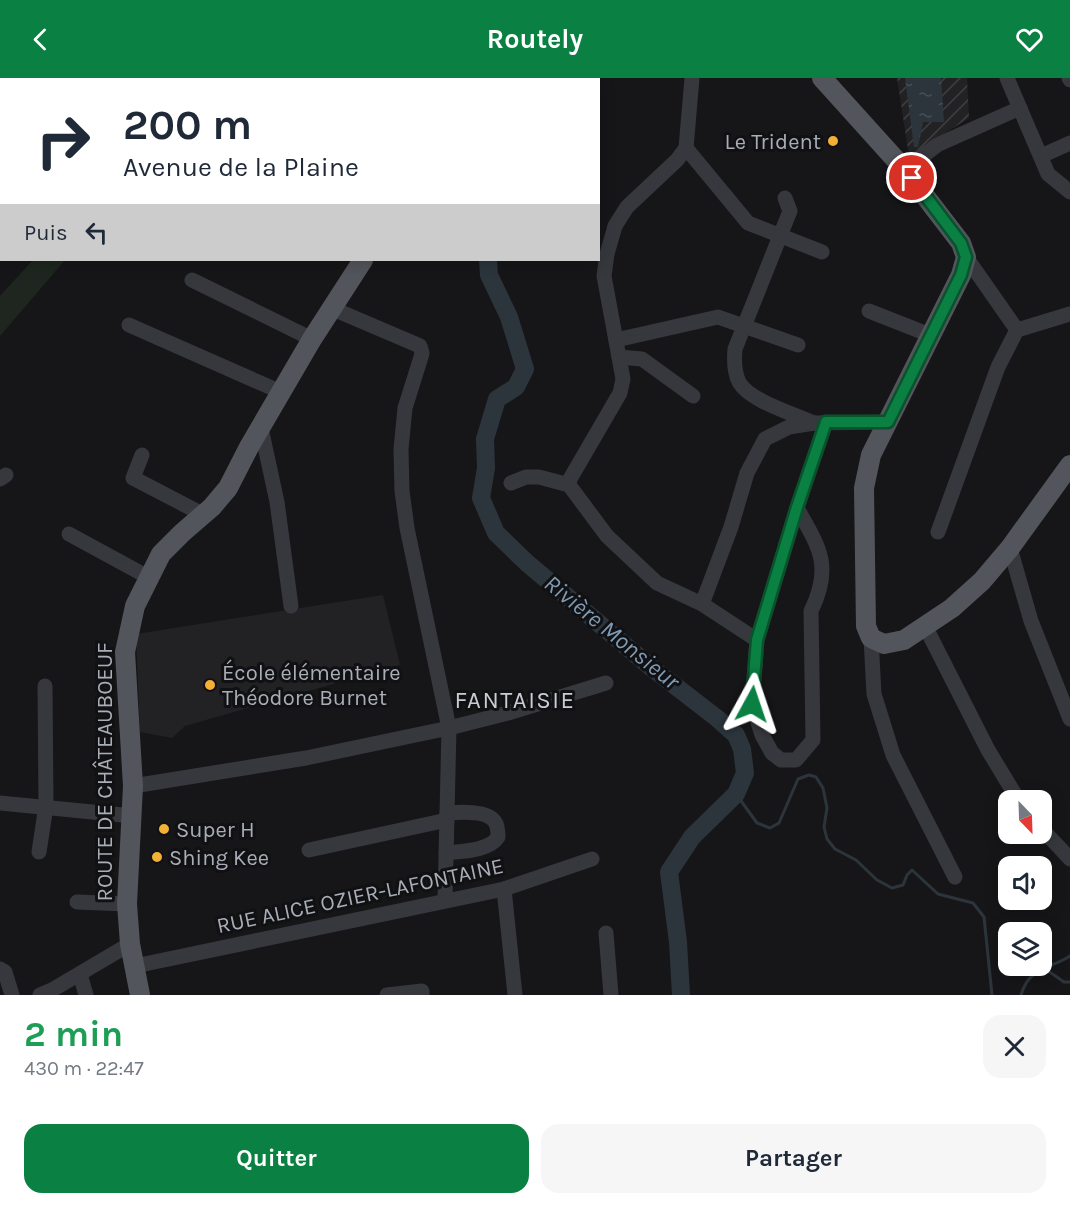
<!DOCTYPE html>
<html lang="fr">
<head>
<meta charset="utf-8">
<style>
	:root { --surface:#fff; --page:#f6f6f7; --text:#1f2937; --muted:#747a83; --accent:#0b8043 }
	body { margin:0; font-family:Karla,sans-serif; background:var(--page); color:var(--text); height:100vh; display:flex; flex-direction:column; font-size:22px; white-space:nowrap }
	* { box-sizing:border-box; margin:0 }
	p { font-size:20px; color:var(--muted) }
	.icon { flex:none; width:33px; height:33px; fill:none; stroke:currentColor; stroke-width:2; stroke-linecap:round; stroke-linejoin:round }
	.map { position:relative; height:917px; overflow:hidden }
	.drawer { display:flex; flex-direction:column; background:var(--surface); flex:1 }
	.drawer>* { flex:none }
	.guide { position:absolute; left:0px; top:0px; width:600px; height:183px; box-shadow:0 3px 15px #0003; background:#fff; color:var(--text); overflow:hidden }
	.needle { width:39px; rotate:157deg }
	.tools { position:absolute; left:998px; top:712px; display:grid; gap:12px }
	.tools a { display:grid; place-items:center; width:54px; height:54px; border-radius:12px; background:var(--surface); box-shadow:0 3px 15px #0003; font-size:30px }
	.pin { position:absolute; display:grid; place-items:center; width:51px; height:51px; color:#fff; margin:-26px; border:3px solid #fff; border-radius:50%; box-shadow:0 2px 6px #0007 }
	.me { position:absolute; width:66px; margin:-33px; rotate:5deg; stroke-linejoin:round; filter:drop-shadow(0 0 4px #0008) }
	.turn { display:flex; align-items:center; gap:21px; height:126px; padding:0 24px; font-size:27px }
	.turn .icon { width:78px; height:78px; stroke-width:2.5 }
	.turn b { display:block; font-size:42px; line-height:51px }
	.then { display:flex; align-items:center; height:57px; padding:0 24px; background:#0003; gap:12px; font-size:22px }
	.round { display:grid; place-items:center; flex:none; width:63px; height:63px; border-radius:18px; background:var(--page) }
	.overview { display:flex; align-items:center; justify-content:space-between; height:102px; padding:0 24px }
	h1 { font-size:36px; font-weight:700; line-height:45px; color:#1e9e55 }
	.action { display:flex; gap:12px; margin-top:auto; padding:12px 24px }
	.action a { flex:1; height:69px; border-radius:18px; background:var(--accent); color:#fff; font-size:24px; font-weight:700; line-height:69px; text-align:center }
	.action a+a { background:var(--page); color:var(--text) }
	header { display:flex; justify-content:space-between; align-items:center; height:78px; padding:0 24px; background:var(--accent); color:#fff; font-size:27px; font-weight:700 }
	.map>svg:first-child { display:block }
	.built { fill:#222225 }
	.industrial { fill:url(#industrial-furrows) }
	.green { fill:#1e261f }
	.water { fill:url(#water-ripples) }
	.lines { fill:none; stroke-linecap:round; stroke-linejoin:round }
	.stream { stroke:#2c353c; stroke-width:3 }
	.river { stroke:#2c353c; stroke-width:18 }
	.minor { stroke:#37383d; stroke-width:15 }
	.major { stroke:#53555c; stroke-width:20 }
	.route-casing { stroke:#07532c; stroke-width:15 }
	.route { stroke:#0b8043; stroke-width:10 }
	.poi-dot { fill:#f2b134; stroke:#111113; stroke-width:2 }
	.labels { text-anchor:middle; stroke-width:6; stroke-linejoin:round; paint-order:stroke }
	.poi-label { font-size:22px; fill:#a8adb8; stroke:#111113; text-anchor:start }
	.street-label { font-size:22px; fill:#a8adb8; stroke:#111113 }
	.water-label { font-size:24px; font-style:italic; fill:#7f9bb3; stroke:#111113 }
	.neighbourhood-label { font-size:24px; letter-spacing:1.5px; fill:#c9ccd4; stroke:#111113 }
</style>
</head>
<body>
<header><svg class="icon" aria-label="back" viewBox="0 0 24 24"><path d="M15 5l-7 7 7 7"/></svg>Routely<svg class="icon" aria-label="heart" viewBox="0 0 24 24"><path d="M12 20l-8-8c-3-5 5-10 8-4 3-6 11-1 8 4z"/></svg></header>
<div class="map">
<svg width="1070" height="917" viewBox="0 0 1070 917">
	<defs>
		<pattern id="industrial-furrows" width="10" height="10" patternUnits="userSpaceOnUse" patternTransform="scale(1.5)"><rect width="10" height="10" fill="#222225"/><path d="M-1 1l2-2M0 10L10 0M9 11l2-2" fill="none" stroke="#3f3f43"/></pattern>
		<pattern id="water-ripples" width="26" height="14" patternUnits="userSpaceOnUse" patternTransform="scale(1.5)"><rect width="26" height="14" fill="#2c353c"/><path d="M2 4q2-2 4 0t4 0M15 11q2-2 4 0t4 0" fill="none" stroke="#485056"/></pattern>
	</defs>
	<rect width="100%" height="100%" fill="#161618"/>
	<polygon class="built" points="383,517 400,587 185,648 172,660 140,654 136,556"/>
	<polygon class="industrial" points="897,0 967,0 969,40 909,78"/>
	<polygon class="green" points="33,182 65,182 0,258 0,218"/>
	<polygon class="water" points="905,0 941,0 944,44 923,44 918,69 914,69"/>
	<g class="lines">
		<g class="stream">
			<polyline points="736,716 757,745 770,750 779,745 798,701 809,697 816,699 823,710 827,730 824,749 827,761 835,771 856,782 877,802 892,810 903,807 907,797 912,792 938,816 973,825 984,839 992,917"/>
			<polyline points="1044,890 1064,904 1070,904"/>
			<path d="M 1021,917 C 1029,889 1050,891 1070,878"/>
		</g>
		<g class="river">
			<polyline points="580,2 581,0"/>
			<polyline points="488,182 489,197 509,239 525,291 516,309 497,321 485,361 486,390 481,420 496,455 527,485 652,590 718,641 736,657 742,671 745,695 736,716 692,759 669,794 678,864 681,917"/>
		</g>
		<g class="minor">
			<polyline points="76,0 77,2"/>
			<polyline points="405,0 407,2"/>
			<polyline points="1007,0 1048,96 1070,114"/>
			<polyline points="1069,0 1070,2"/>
			<polyline points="146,2 152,0"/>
			<polyline points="0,41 2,41"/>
			<polyline points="686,70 748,145 822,174"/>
			<polyline points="1041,78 1070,65"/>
			<polyline points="905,92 937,67 1020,30"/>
			<polyline points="0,101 2,100"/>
			<path d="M 785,120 L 790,133 L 735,271 C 734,282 734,294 739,304 C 749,323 795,336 814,345"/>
			<polyline points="966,179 1017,252"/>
			<polyline points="192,202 312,261"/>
			<polyline points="331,230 420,268 422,275 421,279 405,330 401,371 402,413 407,450 449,650 445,822"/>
			<polyline points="869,233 930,257"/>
			<polyline points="129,247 281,314"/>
			<polyline points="616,262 718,239 798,267"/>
			<polyline points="619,279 642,281 693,318"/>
			<polyline points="261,350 277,424 291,528"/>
			<polyline points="142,377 133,400 204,437"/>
			<polyline points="0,401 6,397"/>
			<polyline points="511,405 526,399 539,399 569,407 607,458 657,505 702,526 757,562"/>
			<polyline points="569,407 570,401 620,315 623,301 604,198 607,176 615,148 627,129 677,82 686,70 692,0"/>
			<path d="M 797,430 C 819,469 833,488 811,533 L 813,662 L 796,682 L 781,682 L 772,675 L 762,657 L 752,626 L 757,562 L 797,430 L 826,344"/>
			<polyline points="938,454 998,289 1017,252 1070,236"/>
			<polyline points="69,456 148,499"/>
			<polyline points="1010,470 1031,543 1070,641"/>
			<polyline points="702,526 731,449 747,395 765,361 789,349 814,345 888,344"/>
			<polyline points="925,548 988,672 1019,723"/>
			<polyline points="871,560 874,616 893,677 955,799"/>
			<polyline points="133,708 306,680 449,650 508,635 606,605"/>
			<polyline points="0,725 133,738"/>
			<polyline points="1041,750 1070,781"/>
			<polyline points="309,772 447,742"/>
			<polyline points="39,774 46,728 45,608"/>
			<path d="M 446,775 C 462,773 489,773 498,759 C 498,754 498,748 495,744 C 488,732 459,734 447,735"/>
			<polyline points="504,811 515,917"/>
			<polyline points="77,824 127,826"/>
			<polyline points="606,855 611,917"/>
			<polyline points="135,888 504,811 592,781"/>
			<polyline points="0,891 5,894 12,917"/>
			<polyline points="80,896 86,917"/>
			<polyline points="40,917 52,912 130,866"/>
			<polyline points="387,917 422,913 422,917"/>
		</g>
		<g class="major">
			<polyline points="822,0 905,92 961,165 966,179 961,197 871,377 864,410 866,548 871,560 884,566 904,562 952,530 982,503 1010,470 1070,387"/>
			<polyline points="479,2 480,0"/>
			<polyline points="140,917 130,866 127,826 133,708 125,574 135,528 161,476 182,455 212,429 228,410 249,369 312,261 363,182"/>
		</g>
	</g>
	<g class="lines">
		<defs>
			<polyline id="route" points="752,626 757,562 797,429 826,344 888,344 961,197 966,179 961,165 912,100"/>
		</defs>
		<use href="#route" class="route-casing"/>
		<use href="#route" class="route"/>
	</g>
	<g class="poi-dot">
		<circle cx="833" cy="63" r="6"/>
		<circle cx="210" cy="607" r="6"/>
		<circle cx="164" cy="751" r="6"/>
		<circle cx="157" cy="779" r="6"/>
	</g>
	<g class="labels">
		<g class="poi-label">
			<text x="821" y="71" text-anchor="end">Le Trident</text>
			<text x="222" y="602">École élémentaire<tspan x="222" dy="25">Théodore Burnet</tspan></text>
			<text x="176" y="759">Super H</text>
			<text x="169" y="787">Shing Kee</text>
		</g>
		<g class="street-label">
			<text transform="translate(104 694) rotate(-90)" y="8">ROUTE DE CHÂTEAUBOEUF</text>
			<text transform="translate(360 817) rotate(-12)" y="8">RUE ALICE OZIER-LAFONTAINE</text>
		</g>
		<g class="water-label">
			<text transform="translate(612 554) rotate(39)" y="8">Rivière Monsieur</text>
		</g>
		<g class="neighbourhood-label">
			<text x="515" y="630">FANTAISIE</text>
		</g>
	</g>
</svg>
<div class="tools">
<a><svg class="needle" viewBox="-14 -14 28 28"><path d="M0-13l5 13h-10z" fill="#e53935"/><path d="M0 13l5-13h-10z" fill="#747a83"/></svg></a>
<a><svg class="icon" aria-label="sound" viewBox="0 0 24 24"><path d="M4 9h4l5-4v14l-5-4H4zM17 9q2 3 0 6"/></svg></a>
<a><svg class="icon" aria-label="layers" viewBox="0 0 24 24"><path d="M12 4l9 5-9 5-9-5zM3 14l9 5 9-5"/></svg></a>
</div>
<div class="pin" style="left:912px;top:100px;background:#d93025"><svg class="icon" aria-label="arrive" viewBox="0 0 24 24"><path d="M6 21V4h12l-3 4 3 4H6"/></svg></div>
<svg class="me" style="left:752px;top:626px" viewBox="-20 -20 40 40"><path d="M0-17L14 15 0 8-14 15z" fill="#0b8043" stroke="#fff" stroke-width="4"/></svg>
<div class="guide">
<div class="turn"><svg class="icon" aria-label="right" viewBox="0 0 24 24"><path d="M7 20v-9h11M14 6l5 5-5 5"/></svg><div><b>200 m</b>Avenue de la Plaine</div></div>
<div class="then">Puis<svg class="icon" aria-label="left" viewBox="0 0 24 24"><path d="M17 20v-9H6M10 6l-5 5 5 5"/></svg></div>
</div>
</div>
<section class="drawer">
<div class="overview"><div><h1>2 min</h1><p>430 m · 22:47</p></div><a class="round"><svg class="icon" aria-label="close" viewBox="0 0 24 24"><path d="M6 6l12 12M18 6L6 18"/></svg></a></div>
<div class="action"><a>Quitter</a><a>Partager</a></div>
</section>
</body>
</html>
